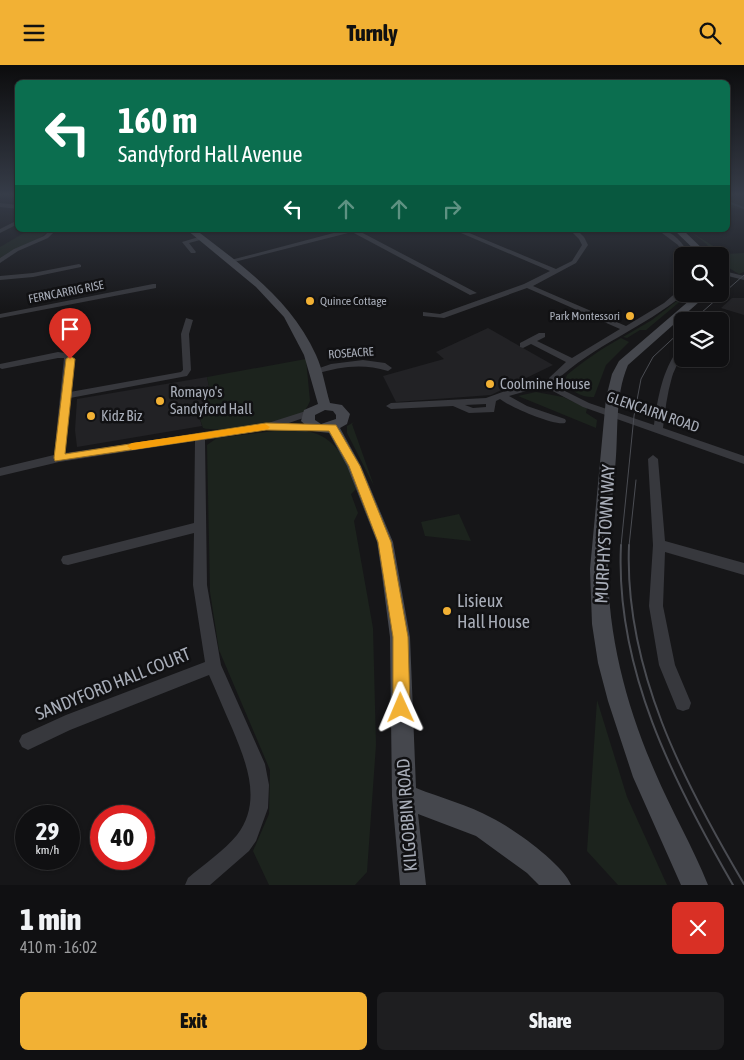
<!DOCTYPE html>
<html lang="en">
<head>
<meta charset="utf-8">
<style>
	:root { --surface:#101012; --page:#1e1e20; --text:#f1f3f6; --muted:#9c9d9f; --line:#303032; --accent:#f2b134 }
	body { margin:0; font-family:"Asap Condensed",sans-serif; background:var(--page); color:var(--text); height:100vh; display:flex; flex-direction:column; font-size:19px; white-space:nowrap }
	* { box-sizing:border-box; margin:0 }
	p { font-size:16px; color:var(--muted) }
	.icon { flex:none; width:28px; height:28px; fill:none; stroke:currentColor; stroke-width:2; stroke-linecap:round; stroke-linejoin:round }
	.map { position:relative; height:820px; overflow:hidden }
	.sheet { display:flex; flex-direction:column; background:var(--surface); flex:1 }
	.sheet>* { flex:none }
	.hud { position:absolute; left:15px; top:15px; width:715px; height:152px; border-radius:8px; box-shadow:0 1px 4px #0004,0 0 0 1px var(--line); background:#0b6e4f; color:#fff; overflow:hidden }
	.tools { position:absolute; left:674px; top:182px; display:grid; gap:10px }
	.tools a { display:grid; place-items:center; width:55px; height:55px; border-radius:8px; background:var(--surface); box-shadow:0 1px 4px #0004,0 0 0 1px var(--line); font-size:25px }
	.speed { position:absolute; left:15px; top:740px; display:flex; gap:10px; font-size:25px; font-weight:700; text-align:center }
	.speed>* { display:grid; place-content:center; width:65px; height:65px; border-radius:50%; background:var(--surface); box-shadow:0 1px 4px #0004,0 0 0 1px var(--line); line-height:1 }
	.speed small { font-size:12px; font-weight:400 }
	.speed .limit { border:8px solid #d22; background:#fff; color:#111 }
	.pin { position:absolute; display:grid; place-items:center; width:42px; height:42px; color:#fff; margin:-51px -21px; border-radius:50% 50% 50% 0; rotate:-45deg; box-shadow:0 0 5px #0007 }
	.pin .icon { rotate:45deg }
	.me { position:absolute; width:55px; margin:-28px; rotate:359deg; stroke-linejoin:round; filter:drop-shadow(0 0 4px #0008) }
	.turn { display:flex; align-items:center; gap:18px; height:105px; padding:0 20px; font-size:22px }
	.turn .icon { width:65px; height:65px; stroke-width:2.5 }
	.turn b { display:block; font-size:35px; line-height:42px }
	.lanes { display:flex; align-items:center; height:48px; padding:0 20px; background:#0003; justify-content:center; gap:25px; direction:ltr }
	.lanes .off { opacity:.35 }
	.round { display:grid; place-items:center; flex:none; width:52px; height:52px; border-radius:8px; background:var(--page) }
	.overview { display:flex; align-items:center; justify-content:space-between; height:85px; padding:0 20px }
	h1 { font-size:30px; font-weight:800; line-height:38px }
	.primary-button { display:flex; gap:10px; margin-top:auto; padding:10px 20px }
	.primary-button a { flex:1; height:58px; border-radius:8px; background:var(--accent); color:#111; font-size:20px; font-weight:800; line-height:58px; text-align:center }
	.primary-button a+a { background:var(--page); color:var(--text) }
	header { display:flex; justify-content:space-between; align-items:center; height:65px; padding:0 20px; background:var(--accent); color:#111; font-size:22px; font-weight:800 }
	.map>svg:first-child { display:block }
	.built { fill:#222225 }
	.green { fill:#1c231d }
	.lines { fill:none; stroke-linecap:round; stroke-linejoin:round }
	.stream { stroke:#2c353c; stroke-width:2 }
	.street { fill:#37383d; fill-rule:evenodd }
	.secondary { fill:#45474d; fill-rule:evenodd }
	.tram-far1 { stroke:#4a4c52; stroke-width:1 }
	.tram { stroke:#4a4c52; stroke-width:2 }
	.route { fill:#f2b134; stroke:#9d7322 }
	.slow { fill:#f59e0b }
	.poi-dot { fill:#f2b134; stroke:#111113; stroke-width:2 }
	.labels { text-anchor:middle; stroke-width:5; stroke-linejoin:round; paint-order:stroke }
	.far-street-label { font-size:12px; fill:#a8adb8; stroke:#111113 }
	.far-poi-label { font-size:12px; fill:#a8adb8; stroke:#111113; text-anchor:start }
	.poi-label { font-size:15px; fill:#a8adb8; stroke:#111113; text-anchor:start }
	.street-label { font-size:15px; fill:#a8adb8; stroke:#111113 }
	.near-street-label { font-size:18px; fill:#a8adb8; stroke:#111113 }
	.near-poi-label { font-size:18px; fill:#a8adb8; stroke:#111113; text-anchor:start }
</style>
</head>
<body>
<header><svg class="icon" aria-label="menu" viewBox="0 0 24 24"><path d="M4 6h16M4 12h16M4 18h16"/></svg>Turnly<svg class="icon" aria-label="search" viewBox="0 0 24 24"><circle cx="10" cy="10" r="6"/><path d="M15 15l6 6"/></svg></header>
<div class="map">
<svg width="744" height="820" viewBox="0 0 744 820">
	<rect width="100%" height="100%" fill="#161618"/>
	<g class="built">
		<polygon points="732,233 744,233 744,250 721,243"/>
		<polygon points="488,263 553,300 491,330 396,337 383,311 444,294 436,287"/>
		<polygon points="207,312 211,330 206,331 209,348 199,351 202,361 77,382 75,365 77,334"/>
	</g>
	<g class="green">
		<polygon points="728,130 744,132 744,145 728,142"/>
		<path d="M 29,165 L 48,165 C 42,177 12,184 0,193 L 0,182 Z"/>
		<path d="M 691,167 L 726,189 L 744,188 L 744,207 L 739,209 L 724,200 L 720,191 L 712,188 C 709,178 700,175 691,167 Z"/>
		<polygon points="686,229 689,229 646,265 640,265 627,273 623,272 652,255"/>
		<path d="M 621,273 L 629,277 L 606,300 L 594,332 C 583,333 569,326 565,316 L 567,310 C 584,296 601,284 621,273 Z"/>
		<path d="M 306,294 L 310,336 C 308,341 305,346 301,349 C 287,359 219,368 203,363 L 199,351 L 209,348 L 206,331 L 211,330 L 207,312 Z"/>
		<polygon points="536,327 563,332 587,343 586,348 597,355 596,363 518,331"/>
		<polygon points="354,357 352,359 374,421 347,368 347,361"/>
		<path d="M 290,364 C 333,366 342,386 357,423 L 351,429 L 358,448 L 354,456 L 373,563 L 376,680 L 367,807 L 355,820 L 269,820 L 253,786 L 269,749 L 270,705 L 219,585 L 210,527 L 207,380 L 217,373 Z"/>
		<polygon points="459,449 471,476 425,471 421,457"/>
		<polygon points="597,635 627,732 667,820 618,820 587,786"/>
	</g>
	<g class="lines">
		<polyline class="stream" points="728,137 744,143"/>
		<g class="street">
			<polygon points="0,138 18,140 18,144 0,142"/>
			<polygon points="18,155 18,159 0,168 0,164"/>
			<polygon points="50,165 56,165 48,173 18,186 0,198 0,193 14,184 44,171"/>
			<polygon points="345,165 357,165 477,228 470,230 352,167 230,198 227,196"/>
			<path d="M 454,165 L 462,165 L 556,204 L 572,196 L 582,180 L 579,174 L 570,165 L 577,165 L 584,172 L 588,180 L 576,198 L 533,221 L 626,261 L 664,238 L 679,225 L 682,225 L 682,229 L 684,229 C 644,263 593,280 555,317 L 549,317 L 549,313 L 566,297 L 531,279 L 523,283 L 520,282 L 520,278 L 539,268 L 545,268 L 545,272 L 537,276 L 572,293 L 620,264 L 527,223 L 444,253 L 423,251 L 423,247 L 440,249 L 524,219 L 550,206 Z"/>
			<path d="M 658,165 C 673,165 684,179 690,191 L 684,191 L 678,180 Z"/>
			<polygon points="202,171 205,173 204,174 189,178 196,187 195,188 191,188 182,177"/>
			<polygon points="79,199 81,200 81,202 33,212 0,215 0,211 33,208"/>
			<polygon points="720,205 744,211 744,215 720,209"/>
			<polygon points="153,219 156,219 156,223 0,253 0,249"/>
			<path d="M 186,253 L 193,255 L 189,269 L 191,305 L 187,311 L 70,333 L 65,388 L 265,359 L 309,345 L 312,346 L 314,348 L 312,350 L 286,359 L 317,360 L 322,363 C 316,368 283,367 277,362 L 266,365 L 205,375 L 207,520 L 221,600 L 265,699 L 269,720 L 268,743 L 256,776 L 249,786 L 210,820 L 185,820 L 188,813 C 203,800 225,785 237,770 C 263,736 246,697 232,663 C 224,645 217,628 209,610 L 70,665 L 28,685 L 22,682 L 19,676 L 22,670 L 66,650 L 205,597 L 193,520 L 194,468 L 68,500 L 63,499 L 61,495 L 63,491 L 68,490 L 194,458 L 195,376 L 59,397 L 0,411 L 0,403 L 54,390 L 64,293 L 58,293 L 2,304 L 0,303 L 0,299 L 58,287 L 72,289 L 70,327 L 181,307 L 183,305 L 181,269 Z"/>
			<path d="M 679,283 L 682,283 C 682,293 675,302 672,312 C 667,329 665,346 663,363 L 744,391 L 744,399 L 583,342 L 549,324 L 554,321 L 557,322 L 589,338 L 654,360 C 658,332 662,306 679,283 Z"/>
			<path d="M 363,295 L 385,298 L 392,303 L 388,306 C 361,298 341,302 315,309 L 311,306 L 331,299 Z"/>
			<path d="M 541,316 L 544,317 L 544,321 L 509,331 L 527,341 L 565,354 L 566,356 L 565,358 C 554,361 510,342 500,334 L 496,336 L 494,347 L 469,348 L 453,341 L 391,344 L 386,341 L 391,338 L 486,333 L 519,321 ZM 486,339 L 486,342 L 473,343 L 465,340 Z"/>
			<polygon points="653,390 658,394 665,476 744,498 744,510 665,487 663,541 675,600 691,638 689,644 683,646 677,644 659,600 649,541 653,480 648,394"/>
		</g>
		<g class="secondary">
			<path d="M 187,165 L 196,165 C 243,201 291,235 316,290 C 323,305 325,322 330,338 L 342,340 L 350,349 L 347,359 L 340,363 L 361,401 L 393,477 L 410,572 L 416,723 C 441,733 469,740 492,753 C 514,764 563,799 571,820 L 539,820 L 527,808 L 476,771 L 418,749 L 426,820 L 400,820 L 392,731 L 390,572 L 382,510 L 377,477 L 347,401 L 329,368 L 312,366 L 301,356 L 304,345 L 318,339 L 304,290 L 284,252 L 256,222 ZM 325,345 L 333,346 L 336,350 L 336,354 L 321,359 L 315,355 L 315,350 Z"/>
			<polygon points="674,165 683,165 710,191 701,191"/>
			<path d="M 697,229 L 708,229 L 628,300 C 614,333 619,369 615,404 C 612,437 608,469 608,502 C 608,572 627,643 655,707 C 671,745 693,782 708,820 L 681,820 L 633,712 L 608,636 L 598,598 L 592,559 L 590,504 L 606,333 L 612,309 L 619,296 Z"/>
		</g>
		<g class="tram-far1">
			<polyline points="692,256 744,210"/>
			<polyline points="621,481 634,351 641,314 653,292 682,265"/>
			<polyline points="629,481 636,415"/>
		</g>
		<g class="tram">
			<path d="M 621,480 C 615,603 673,716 733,820"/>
			<path d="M 629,480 C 624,603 683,716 744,819"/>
		</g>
	</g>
	<linearGradient id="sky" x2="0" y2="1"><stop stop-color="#0c0c0d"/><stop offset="0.53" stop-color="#363c48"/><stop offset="1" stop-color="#363c48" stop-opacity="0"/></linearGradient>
	<rect width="744" height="244" fill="url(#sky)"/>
	<polygon class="route" points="70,291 75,294 65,389 266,358 336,360 360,401 391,477 408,572 410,643 407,649 401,651 396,649 393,643 393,572 378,477 349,401 329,366 266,365 55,396 54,393 66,294"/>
	<polygon class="slow" points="265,359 270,362 268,364 132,385 127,381 132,378"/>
	<g class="poi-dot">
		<circle cx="310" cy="236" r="5"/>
		<circle cx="630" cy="251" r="5"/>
		<circle cx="490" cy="319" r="5"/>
		<circle cx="160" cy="336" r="5"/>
		<circle cx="91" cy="351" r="5"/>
		<circle cx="447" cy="546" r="5"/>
	</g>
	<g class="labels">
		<g class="far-street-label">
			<text transform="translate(66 227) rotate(-11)" y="4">FERNCARRIG RISE</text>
			<text transform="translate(351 288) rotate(-4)" y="4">ROSEACRE</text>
		</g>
		<g class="far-poi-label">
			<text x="320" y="240">Quince Cottage</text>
			<text x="620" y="255" text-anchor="end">Park Montessori</text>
		</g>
		<g class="poi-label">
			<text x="500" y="324">Coolmine House</text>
			<text x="170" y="332">Romayo's<tspan x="170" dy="17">Sandyford Hall</tspan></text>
			<text x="101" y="356">Kidz Biz</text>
		</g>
		<g class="street-label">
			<text transform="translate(653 347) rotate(19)" y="5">GLENCAIRN ROAD</text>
		</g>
		<g class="near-street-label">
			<text transform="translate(605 469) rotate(-87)" y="6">MURPHYSTOWN WAY</text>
			<text transform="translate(113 619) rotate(-22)" y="6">SANDYFORD HALL COURT</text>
			<text transform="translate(407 750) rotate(-94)" y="6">KILGOBBIN ROAD</text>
		</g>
		<g class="near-poi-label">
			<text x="457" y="542">Lisieux<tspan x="457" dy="21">Hall House</tspan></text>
		</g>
	</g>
</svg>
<div class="tools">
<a><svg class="icon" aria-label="search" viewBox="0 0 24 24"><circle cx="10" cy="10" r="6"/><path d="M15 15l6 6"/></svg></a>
<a><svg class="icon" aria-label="layers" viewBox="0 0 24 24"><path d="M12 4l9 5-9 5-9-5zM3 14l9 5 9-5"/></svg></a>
</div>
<div class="speed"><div>29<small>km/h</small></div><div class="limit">40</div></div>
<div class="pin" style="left:70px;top:294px;background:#d93025"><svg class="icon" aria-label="arrive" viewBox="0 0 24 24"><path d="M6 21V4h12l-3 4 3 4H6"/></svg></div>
<svg class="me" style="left:401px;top:643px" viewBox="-20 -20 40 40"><path d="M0-17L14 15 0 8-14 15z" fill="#f2b134" stroke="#fff" stroke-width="4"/></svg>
<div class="hud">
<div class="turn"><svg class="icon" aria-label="left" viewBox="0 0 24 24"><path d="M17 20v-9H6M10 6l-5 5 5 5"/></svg><div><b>160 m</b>Sandyford Hall Avenue</div></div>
<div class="lanes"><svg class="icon" aria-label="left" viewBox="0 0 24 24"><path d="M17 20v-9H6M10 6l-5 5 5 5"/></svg><svg class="icon off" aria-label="ahead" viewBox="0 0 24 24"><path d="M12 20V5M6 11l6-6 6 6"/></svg><svg class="icon off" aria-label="ahead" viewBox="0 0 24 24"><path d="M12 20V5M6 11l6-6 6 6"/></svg><svg class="icon off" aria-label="right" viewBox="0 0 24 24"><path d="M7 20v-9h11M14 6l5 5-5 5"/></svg></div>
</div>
</div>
<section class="sheet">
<div class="overview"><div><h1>1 min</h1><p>410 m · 16:02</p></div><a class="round" style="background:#d93025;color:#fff"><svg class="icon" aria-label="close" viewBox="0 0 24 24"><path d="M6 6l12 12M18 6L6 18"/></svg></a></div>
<div class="primary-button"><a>Exit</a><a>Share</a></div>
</section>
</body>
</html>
